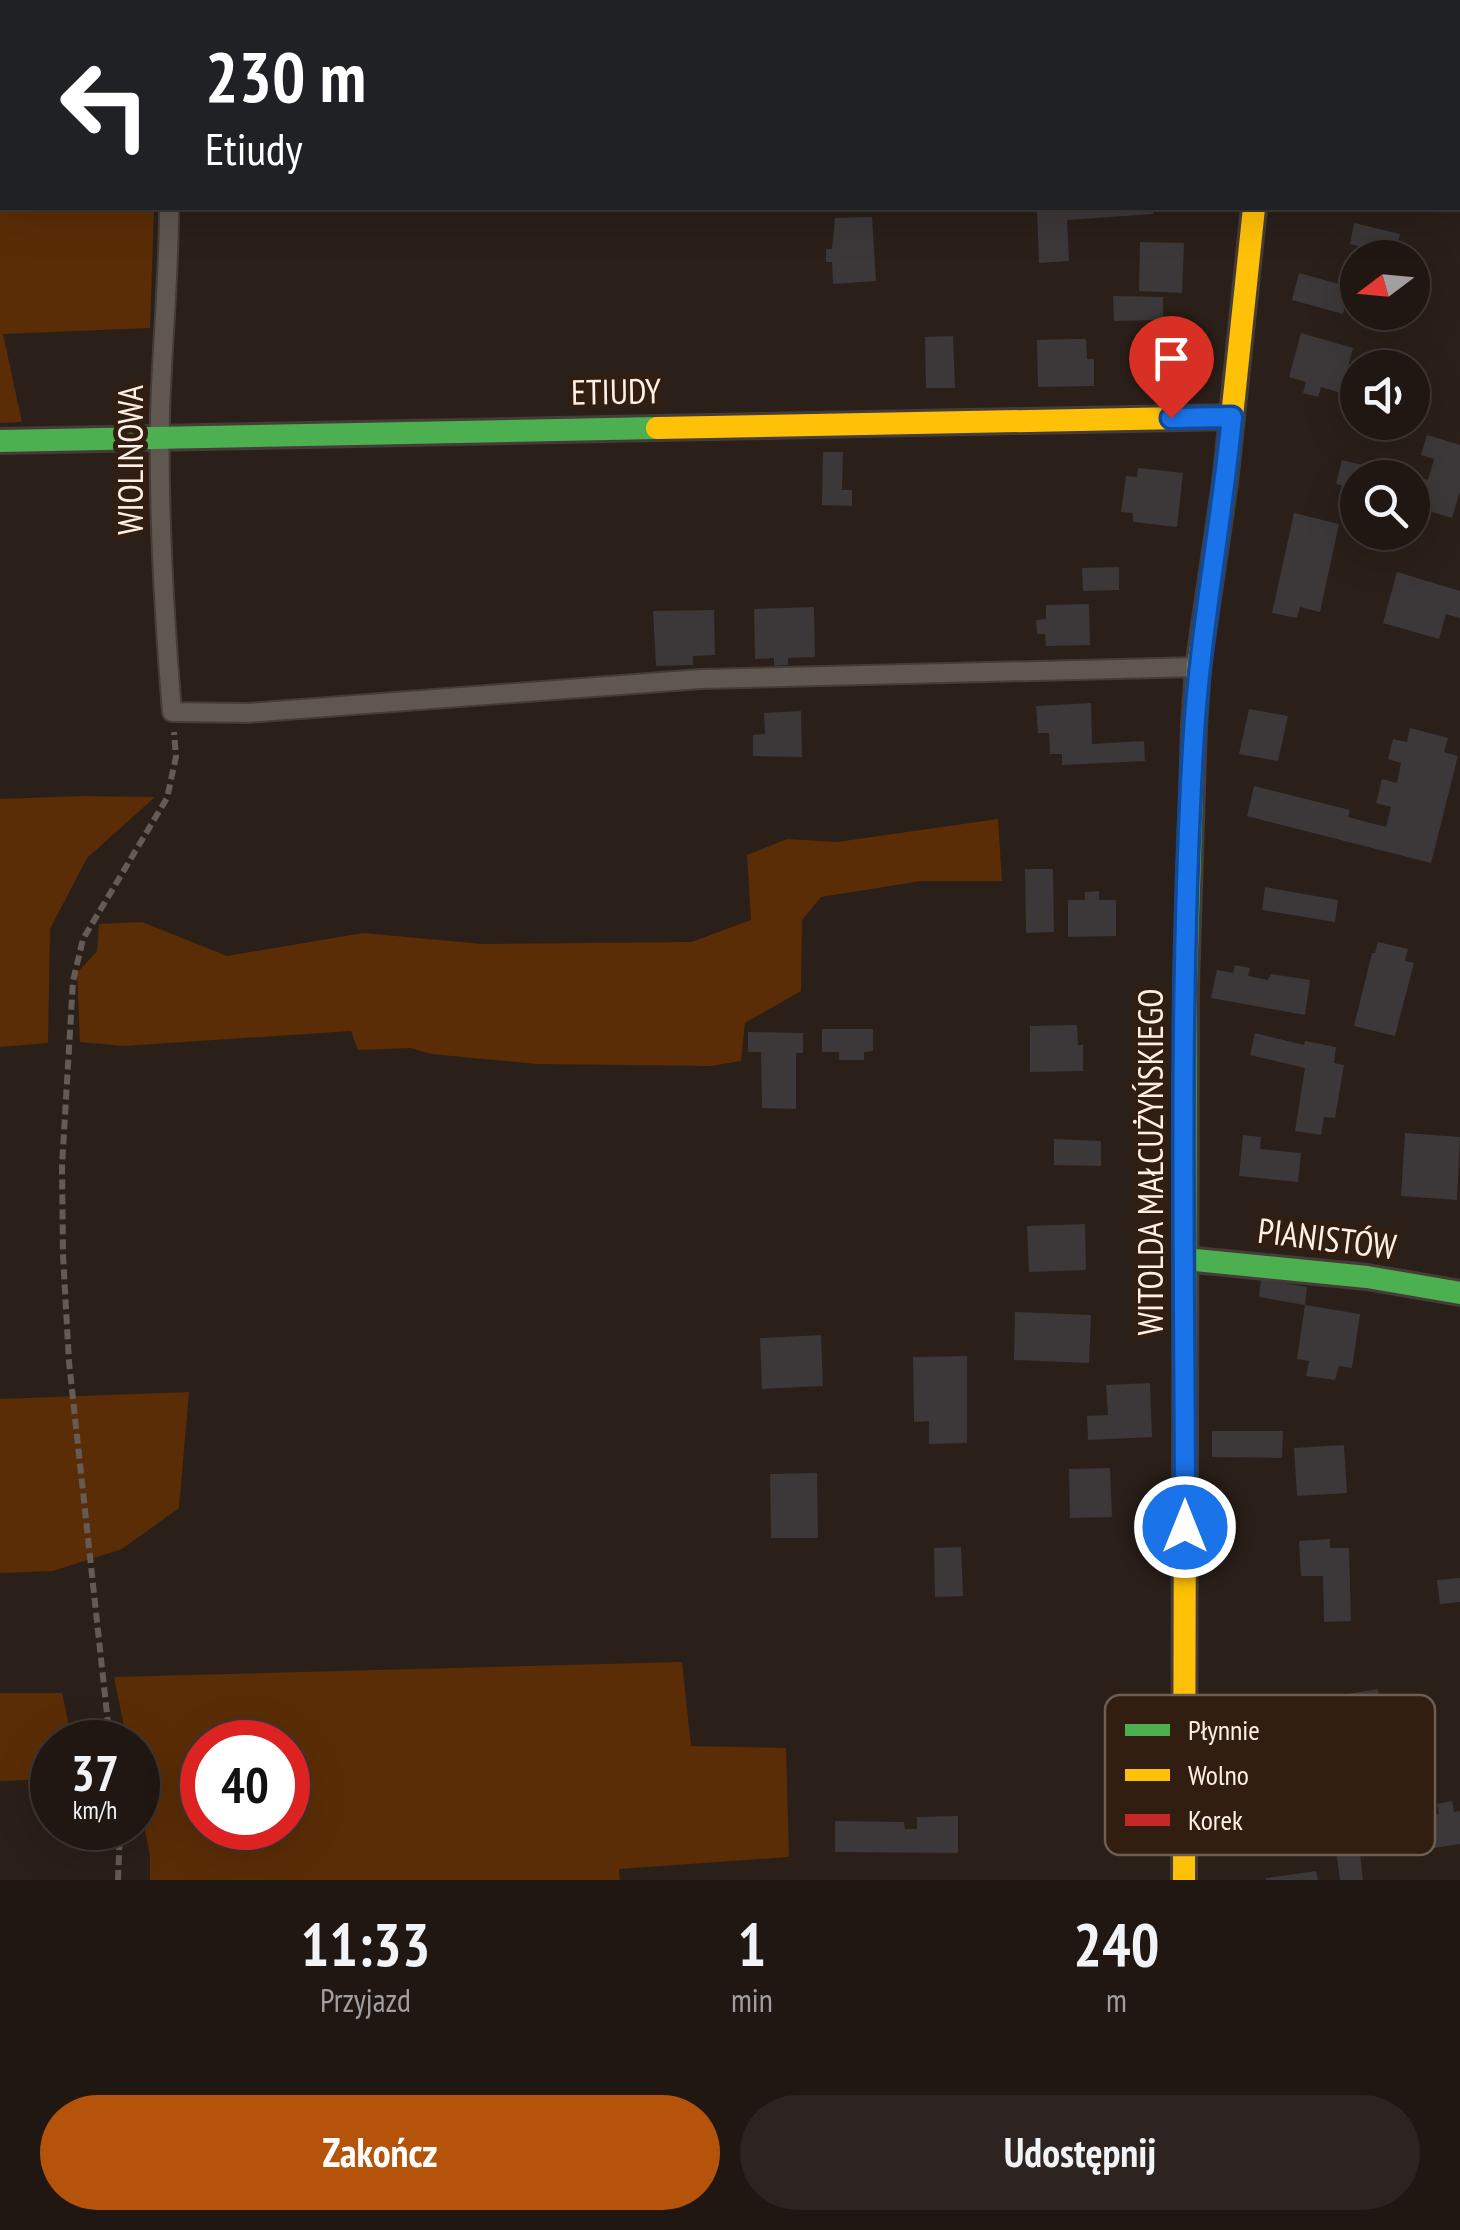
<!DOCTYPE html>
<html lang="pl">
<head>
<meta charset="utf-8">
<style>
	:root { --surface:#201713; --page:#2d2421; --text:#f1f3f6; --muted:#a29fa0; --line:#3d3633; --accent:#b45309 }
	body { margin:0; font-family:"PT Sans Narrow",sans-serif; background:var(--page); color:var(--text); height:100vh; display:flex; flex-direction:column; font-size:38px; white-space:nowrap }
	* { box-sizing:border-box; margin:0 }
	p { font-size:32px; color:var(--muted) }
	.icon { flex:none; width:55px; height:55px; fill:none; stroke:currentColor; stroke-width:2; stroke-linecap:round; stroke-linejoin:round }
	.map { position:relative; height:1880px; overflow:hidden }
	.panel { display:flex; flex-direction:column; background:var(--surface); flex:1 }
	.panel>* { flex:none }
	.banner { position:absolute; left:0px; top:0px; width:1460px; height:210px; box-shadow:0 10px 40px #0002,0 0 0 2px var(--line); background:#202124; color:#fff; overflow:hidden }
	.needle { width:65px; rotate:254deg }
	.tools { position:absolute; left:1340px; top:240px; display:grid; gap:20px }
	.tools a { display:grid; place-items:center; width:90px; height:90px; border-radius:50%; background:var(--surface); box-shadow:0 10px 40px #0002,0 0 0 2px var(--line); font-size:50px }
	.speed { position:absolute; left:30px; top:1720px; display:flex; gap:20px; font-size:50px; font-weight:700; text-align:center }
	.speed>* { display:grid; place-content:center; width:130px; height:130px; border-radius:50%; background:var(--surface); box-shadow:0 10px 40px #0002,0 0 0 2px var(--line); line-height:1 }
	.speed small { font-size:25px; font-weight:400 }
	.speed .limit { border:15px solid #d22; background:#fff; color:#111 }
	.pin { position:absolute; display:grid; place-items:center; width:85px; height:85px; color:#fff; margin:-102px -42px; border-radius:50% 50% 50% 0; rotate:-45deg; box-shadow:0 0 10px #0007 }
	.pin .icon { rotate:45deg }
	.me { position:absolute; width:110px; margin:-55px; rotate:0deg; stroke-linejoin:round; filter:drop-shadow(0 0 8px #0008) }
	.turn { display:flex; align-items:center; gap:35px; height:210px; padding:0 40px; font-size:45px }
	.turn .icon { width:130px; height:130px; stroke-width:2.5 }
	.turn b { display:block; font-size:70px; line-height:85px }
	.eta { display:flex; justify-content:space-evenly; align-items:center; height:170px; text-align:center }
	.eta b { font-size:60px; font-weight:600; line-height:70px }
	.button { display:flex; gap:20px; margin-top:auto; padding:20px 40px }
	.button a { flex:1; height:115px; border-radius:60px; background:var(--accent); color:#fff; font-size:40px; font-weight:600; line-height:115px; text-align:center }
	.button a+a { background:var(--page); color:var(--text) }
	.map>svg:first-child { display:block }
	.green { fill:#5a2d06; fill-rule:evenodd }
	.building { fill:#3c3839 }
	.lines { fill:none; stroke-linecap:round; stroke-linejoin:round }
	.lane-casing { stroke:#453c37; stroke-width:22 }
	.fast-casing { stroke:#453c37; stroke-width:28 }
	.slow-casing { stroke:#453c37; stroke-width:28 }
	.jam-casing { stroke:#453c37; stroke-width:28 }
	.path { stroke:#645b56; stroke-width:6; stroke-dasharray:10 5; stroke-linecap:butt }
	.lane { stroke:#605751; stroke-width:18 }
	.fast { stroke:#4caf50; stroke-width:22 }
	.slow { stroke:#ffc107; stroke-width:22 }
	.jam { stroke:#c62828; stroke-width:22 }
	.route-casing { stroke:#114b97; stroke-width:25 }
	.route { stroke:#1a73e8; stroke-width:18 }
	.labels { text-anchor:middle; stroke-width:10; stroke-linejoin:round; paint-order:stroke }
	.street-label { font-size:35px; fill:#fef0e7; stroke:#321e11 }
	.key { fill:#321e11; stroke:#6f5d51; stroke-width:2.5 }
	.key-label { font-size:28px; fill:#fef0e7 }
</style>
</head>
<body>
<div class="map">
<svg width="1460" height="1880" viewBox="0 0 1460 1880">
	<rect width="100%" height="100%" fill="#2a1f19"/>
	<g class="green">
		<polygon points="0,0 136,2 2,2 2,208 154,208 150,328 3,334 22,422 0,423"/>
		<polygon points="279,0 794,0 794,2 280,2"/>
		<polygon points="83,796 155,797 87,858 50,929 48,1043 0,1047 0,799"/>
		<polygon points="998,819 1002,881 921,881 821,897 802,920 801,991 745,1023 741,1061 711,1066 537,1064 431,1054 410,1048 358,1050 351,1031 124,1046 80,1042 77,973 97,951 99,924 142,922 227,956 363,933 483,944 691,942 751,920 747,855 787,839 837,842"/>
		<polygon points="189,1392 179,1508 122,1549 53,1571 0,1573 0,1399"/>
		<path d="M 682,1662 L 691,1746 L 786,1748 L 789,1857 L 619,1869 L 620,1880 L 150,1880 L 150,1856 L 138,1793 L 138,1742 L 127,1742 L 114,1677 ZM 202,1742 L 288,1742 L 288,1828 L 202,1828 Z"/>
		<polygon points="0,1693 62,1693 72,1742 52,1742 52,1779 0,1781"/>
	</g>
	<g class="building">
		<polygon points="1037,208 1153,208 1153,214 1067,220 1069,261 1039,263"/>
		<polygon points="872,217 876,281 833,284 832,262 826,262 826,249 832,249 835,218"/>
		<polygon points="1354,223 1400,234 1395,255 1350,244"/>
		<polygon points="1140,242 1184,243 1182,293 1139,291"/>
		<polygon points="1299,273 1350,287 1343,314 1292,300"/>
		<polygon points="1113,296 1163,297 1163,320 1114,321"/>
		<polygon points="1301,333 1353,348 1341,393 1321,387 1318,397 1303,393 1306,382 1289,377"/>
		<polygon points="953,336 955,388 926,388 925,337"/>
		<polygon points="1071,339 1086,339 1087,359 1094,359 1094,386 1038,387 1037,340"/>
		<polygon points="1427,435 1460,445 1460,492 1452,518 1412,506 1412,476 1428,480 1434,459 1421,455"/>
		<polygon points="823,452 843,452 842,490 852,490 852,506 822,505"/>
		<polygon points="1342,460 1399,474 1398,478 1358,478 1358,489 1336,484"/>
		<polygon points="1138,468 1183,473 1177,527 1133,522 1133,513 1121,512 1126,476 1137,477"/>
		<polygon points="1294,513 1339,524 1320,612 1300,607 1297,618 1272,613"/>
		<polygon points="1119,567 1119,590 1083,591 1082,568"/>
		<polygon points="1397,572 1460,591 1460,618 1446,614 1439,639 1383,623"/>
		<polygon points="1089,604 1090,645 1046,646 1045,634 1037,634 1036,620 1046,619 1046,605"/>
		<polygon points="814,607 815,657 788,658 788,665 774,666 774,658 755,659 754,609"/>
		<polygon points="714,610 715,655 693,656 693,665 656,666 653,611"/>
		<polygon points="1091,703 1092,744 1144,741 1145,761 1062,765 1062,754 1050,754 1049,733 1038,733 1036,706"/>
		<polygon points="1249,709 1288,716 1278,761 1239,754"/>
		<polygon points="801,711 802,757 753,756 753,735 765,734 764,713"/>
		<polygon points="1410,728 1448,738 1444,752 1458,756 1431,863 1247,816 1254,786 1350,810 1348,817 1386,827 1391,807 1376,803 1382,779 1397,783 1401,763 1388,759 1393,739 1407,742"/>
		<polygon points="1025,869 1053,869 1054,932 1026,933"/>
		<polygon points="1265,887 1338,900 1335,922 1262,910"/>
		<polygon points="1099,891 1099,900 1116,900 1116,936 1068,937 1068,900 1085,900 1085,892"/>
		<polygon points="1378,942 1408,949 1405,961 1414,963 1395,1036 1354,1026 1372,953 1375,953"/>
		<polygon points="1235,965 1250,968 1248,976 1268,980 1271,974 1310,980 1305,1015 1211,998 1217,970 1233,973"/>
		<polygon points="1077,1025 1078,1045 1083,1045 1083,1071 1030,1072 1030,1026"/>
		<polygon points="822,1029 873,1029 873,1051 864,1052 864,1060 839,1060 839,1052 822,1052"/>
		<polygon points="748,1032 803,1033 803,1053 796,1053 796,1109 762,1108 761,1052 748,1052"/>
		<polygon points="1255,1033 1304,1045 1305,1041 1336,1047 1334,1063 1344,1065 1335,1118 1324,1117 1321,1135 1295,1131 1305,1068 1250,1055"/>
		<polygon points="1405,1133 1460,1137 1457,1200 1401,1196"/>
		<polygon points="1243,1135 1261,1137 1260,1149 1301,1153 1298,1182 1239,1176"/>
		<polygon points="1054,1139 1101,1141 1101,1166 1054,1165"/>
		<polygon points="1085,1224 1086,1270 1029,1272 1027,1226"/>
		<polygon points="1261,1279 1307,1287 1305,1305 1360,1314 1352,1368 1339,1366 1335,1380 1306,1376 1309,1361 1297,1359 1305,1305 1259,1297"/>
		<polygon points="1015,1312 1091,1315 1089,1363 1014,1360"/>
		<polygon points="821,1335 823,1386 762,1389 760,1338"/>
		<polygon points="967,1356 967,1443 929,1444 929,1421 914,1422 913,1357"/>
		<polygon points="1150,1383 1152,1437 1088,1440 1087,1416 1108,1415 1106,1385"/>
		<polygon points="1212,1431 1283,1431 1282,1458 1212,1457"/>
		<polygon points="1344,1445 1347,1493 1297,1496 1294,1448"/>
		<polygon points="1110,1468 1112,1517 1070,1518 1069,1469"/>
		<polygon points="817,1473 818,1538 771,1538 770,1474"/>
		<polygon points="1330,1539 1330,1548 1349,1548 1351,1621 1324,1622 1323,1576 1301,1576 1299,1541"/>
		<polygon points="961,1547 963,1596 935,1597 934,1548"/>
		<polygon points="1460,1578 1460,1602 1440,1604 1437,1580"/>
		<polygon points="1378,1689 1385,1732 1334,1740 1329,1697"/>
		<polygon points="1452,1801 1454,1812 1460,1811 1460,1844 1427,1849 1422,1817 1439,1814 1437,1804"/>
		<polygon points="1355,1808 1363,1880 1340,1880 1331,1811"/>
		<polygon points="958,1816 958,1853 835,1852 835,1821 904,1822 905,1829 917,1829 917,1817"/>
		<polygon points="1316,1871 1318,1880 1266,1880 1266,1878"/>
	</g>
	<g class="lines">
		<defs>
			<g id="lane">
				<polyline points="155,2 155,0"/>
				<path d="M 169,208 C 169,277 162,345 160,414 C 158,513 164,614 172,712 L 248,713 L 701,679 L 1198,667"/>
			</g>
			<g id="fast">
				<polyline points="0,441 657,428"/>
				<polyline points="1185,1259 1367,1277 1460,1293"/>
				<polyline points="1185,1467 1186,985 1194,726"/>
			</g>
			<g id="slow">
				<polyline points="657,428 1232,417"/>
				<polyline points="1194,726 1198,667 1225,483 1254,208"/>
				<polyline points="1184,1880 1185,1467"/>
			</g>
			<polyline id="jam" points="1268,2 1269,0"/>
		</defs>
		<use href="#lane" class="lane-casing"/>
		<use href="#fast" class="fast-casing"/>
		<use href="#slow" class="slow-casing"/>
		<use href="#jam" class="jam-casing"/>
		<g class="path">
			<polyline points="110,1742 69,1362 63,1255 62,1166 73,981 83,939 167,798 176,757 174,732"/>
			<polyline points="118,1880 120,1828"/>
		</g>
		<use href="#lane" class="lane"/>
		<use href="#fast" class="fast"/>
		<use href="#slow" class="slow"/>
		<use href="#jam" class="jam"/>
	</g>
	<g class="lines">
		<defs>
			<path id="route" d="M 1171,418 L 1232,417 C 1221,528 1199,637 1193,748 C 1178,1007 1185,1267 1185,1527"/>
		</defs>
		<use href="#route" class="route-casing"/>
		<use href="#route" class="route"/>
	</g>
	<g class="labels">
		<g class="street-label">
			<text transform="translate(616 392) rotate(-1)" y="12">ETIUDY</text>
			<text transform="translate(131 460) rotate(-90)" y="12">WIOLINOWA</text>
			<text transform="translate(1151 1162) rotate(-90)" y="12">WITOLDA MAŁCUŻYŃSKIEGO</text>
			<text transform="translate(1327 1239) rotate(7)" y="12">PIANISTÓW</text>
		</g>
	</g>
	<rect x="1105" y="1695" width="330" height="160" rx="15" class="key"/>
	<rect x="1125" y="1724" width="45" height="12" fill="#4caf50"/>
	<rect x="1125" y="1769" width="45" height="12" fill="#ffc107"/>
	<rect x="1125" y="1814" width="45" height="12" fill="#c62828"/>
	<g class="key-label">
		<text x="1188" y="1740">Płynnie</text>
		<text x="1188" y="1785">Wolno</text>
		<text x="1188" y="1830">Korek</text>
	</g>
</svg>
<div class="tools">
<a><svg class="needle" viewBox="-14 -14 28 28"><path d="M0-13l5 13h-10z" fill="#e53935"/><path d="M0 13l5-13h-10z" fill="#a29fa0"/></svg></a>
<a><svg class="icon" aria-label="sound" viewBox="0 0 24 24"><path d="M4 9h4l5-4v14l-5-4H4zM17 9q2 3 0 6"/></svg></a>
<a><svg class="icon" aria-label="search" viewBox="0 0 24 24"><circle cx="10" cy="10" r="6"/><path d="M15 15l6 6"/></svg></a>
</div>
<div class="speed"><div>37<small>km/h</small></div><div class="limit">40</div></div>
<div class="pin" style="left:1171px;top:418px;background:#d93025"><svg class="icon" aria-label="arrive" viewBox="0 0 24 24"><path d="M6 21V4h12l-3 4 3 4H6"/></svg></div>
<svg class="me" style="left:1185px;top:1527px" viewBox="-20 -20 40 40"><circle r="17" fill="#1a73e8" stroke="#fff" stroke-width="3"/><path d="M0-11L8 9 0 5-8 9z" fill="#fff"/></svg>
<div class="banner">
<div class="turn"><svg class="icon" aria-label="left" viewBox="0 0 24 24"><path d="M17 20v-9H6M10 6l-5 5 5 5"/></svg><div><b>230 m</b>Etiudy</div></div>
</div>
</div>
<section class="panel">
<div class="eta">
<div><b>11:33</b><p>Przyjazd</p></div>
<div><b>1</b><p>min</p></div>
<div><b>240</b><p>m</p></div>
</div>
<div class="button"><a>Zakończ</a><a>Udostępnij</a></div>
</section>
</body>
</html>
